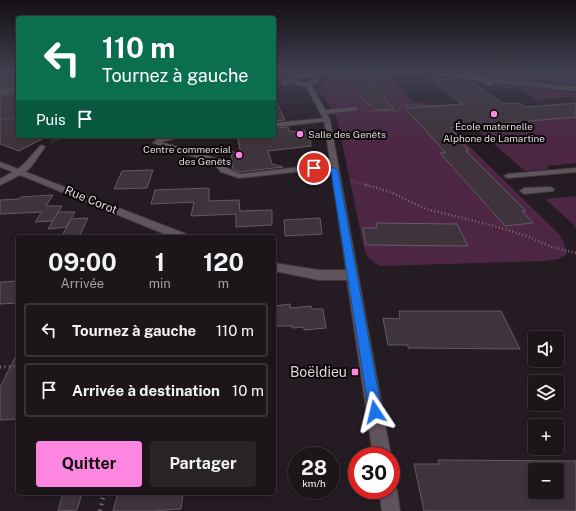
<!DOCTYPE html>
<html lang="fr">
<head>
<meta charset="utf-8">
<style>
	:root { --surface:#1c151a; --page:#292227; --text:#f1f3f6; --muted:#a09fa2; --line:#3a3439; --accent:#fd86e1 }
	body { margin:0; font-family:"Public Sans",sans-serif; background:var(--page); color:var(--text); height:100vh; display:flex; flex-direction:column; font-size:15px; white-space:nowrap }
	* { box-sizing:border-box; margin:0 }
	p { font-size:13px; color:var(--muted) }
	.icon { flex:none; width:22px; height:22px; fill:none; stroke:currentColor; stroke-width:2; stroke-linecap:round; stroke-linejoin:round }
	.map { position:relative; flex:1; overflow:hidden }
	.sheet { position:absolute; left:16px; top:235px; width:260px; height:260px; display:flex; flex-direction:column; background:var(--surface); border-radius:4px; box-shadow:0 2px 6px #0003,0 0 0 1px var(--line) }
	.sheet>* { flex:none }
	.banner { position:absolute; left:16px; top:16px; width:260px; height:122px; border-radius:4px; box-shadow:0 2px 6px #0003,0 0 0 1px var(--line); background:#0b6e4f; color:#fff; overflow:hidden }
	.tools { position:absolute; left:528px; top:331px; display:grid; gap:8px }
	.tools a { display:grid; place-items:center; width:36px; height:36px; border-radius:4px; background:var(--surface); box-shadow:0 2px 6px #0003,0 0 0 1px var(--line); font-size:20px }
	.speed { position:absolute; left:288px; top:447px; display:flex; gap:8px; font-size:20px; font-weight:700; text-align:center }
	.speed>* { display:grid; place-content:center; width:52px; height:52px; border-radius:50%; background:var(--surface); box-shadow:0 2px 6px #0003,0 0 0 1px var(--line); line-height:1 }
	.speed small { font-size:10px; font-weight:400 }
	.speed .limit { border:6px solid #d22; background:#fff; color:#111 }
	.pin { position:absolute; display:grid; place-items:center; width:34px; height:34px; color:#fff; margin:-17px; border:2px solid #fff; border-radius:50%; box-shadow:0 1px 4px #0007 }
	.me { position:absolute; width:44px; margin:-22px; rotate:350deg; stroke-linejoin:round; filter:drop-shadow(0 0 3px #0008) }
	.turn { display:flex; align-items:center; gap:14px; height:84px; padding:0 20px; font-size:18px }
	.turn .icon { width:52px; height:52px; stroke-width:2.5 }
	.turn b { display:block; font-size:28px; line-height:34px }
	.then { display:flex; align-items:center; height:38px; padding:0 20px; background:#0003; gap:8px; font-size:15px }
	.eta { display:flex; justify-content:space-evenly; align-items:center; height:68px; text-align:center }
	.eta b { font-size:24px; font-weight:700; line-height:28px }
	.cta { display:flex; gap:8px; margin-top:auto; padding:8px 20px }
	.cta a { flex:1; height:46px; border-radius:4px; background:var(--accent); color:#111; font-size:16px; font-weight:700; line-height:46px; text-align:center }
	.cta a+a { background:var(--page); color:var(--text) }
	ul { padding:0; list-style:none }
	li { display:flex; align-items:center; gap:12px; height:54px; margin:0 8px 6px; padding:0 12px; border:2px solid var(--line); border-radius:4px }
	li div { flex:1 }
	li b { display:block; font-size:15px }
	li em { font-style:normal }
	.map>svg:first-child { display:block }
	.green { fill:#4d2643 }
	.building { fill:#3f343c; stroke:#665a62; fill-rule:evenodd }
	.lines { fill:none; stroke-linecap:round; stroke-linejoin:round }
	.service-casing { stroke:#40383e; stroke-width:2 }
	.minor-casing { stroke:#40383e; stroke-width:2 }
	.tertiary-casing { stroke:#40383e; stroke-width:2 }
	.path-far4 { stroke:#766e74; stroke-width:1.5; stroke-dasharray:0.5 1.5; stroke-linecap:butt }
	.path-far3 { stroke:#766e74; stroke-width:2; stroke-dasharray:0.5 2; stroke-linecap:butt }
	.path-far2 { stroke:#766e74; stroke-width:2.5; stroke-dasharray:1 2.5; stroke-linecap:butt }
	.path-far1 { stroke:#766e74; stroke-width:3; stroke-dasharray:1 3.5; stroke-linecap:butt }
	.path { stroke:#766e74; stroke-width:4; stroke-dasharray:1.5 4.5; stroke-linecap:butt }
	.service { fill:#61555d; fill-rule:evenodd }
	.minor { fill:#61555d; fill-rule:evenodd }
	.tertiary { fill:#61555d; fill-rule:evenodd }
	.route { fill:#1a73e8; stroke:#114b97 }
	.poi-dot { fill:#fd86e1; stroke:#0c080a; stroke-width:1.5 }
	.labels { text-anchor:middle; stroke-width:4; stroke-linejoin:round; paint-order:stroke }
	.far-poi-label { font-size:10px; fill:#ded7dc; stroke:#0c080a }
	.street-label { font-size:12px; fill:#ded7dc; stroke:#0c080a }
	.near-poi-label { font-size:14px; fill:#ded7dc; stroke:#0c080a; text-anchor:end }
</style>
</head>
<body>
<div class="map">
<svg width="576" height="511" viewBox="0 0 576 511">
	<rect width="100%" height="100%" fill="#251c23"/>
	<g class="green">
		<polygon points="361,71 385,71 397,75 389,76 415,103 424,102 559,234 564,243 567,254 558,259 544,261 380,266 368,258 364,248 337,119 330,105 317,89 324,85 330,76"/>
		<polygon points="447,71 576,71 576,73 566,74 576,79 576,85"/>
		<polygon points="497,85 576,93 576,100 567,97 540,99 544,102 533,101 537,100 518,88 504,89"/>
		<polygon points="576,117 576,163 547,166 548,169 525,171 473,126"/>
		<polygon points="576,196 576,229 573,224 545,199"/>
	</g>
	<g class="building">
		<polygon points="18,73 18,84 0,90 0,79"/>
		<polygon points="366,77 394,109 375,110 371,105 368,105 350,82 353,82 350,78"/>
		<polygon points="430,78 472,82 503,104 515,103 521,104 526,107 576,103 576,117 450,128 465,143 461,143 469,150 466,151 526,211 522,211 533,223 505,226 440,153 446,153 405,108 462,104"/>
		<polygon points="18,91 18,136 48,136 19,151 0,144 0,97"/>
		<polygon points="274,97 285,120 274,121"/>
		<polygon points="288,127 290,132 304,130 306,136 310,136 311,146 268,151 272,164 283,167 239,172 233,169 231,151 241,155 238,139 274,136 274,128"/>
		<polygon points="153,170 147,188 114,189 122,171"/>
		<polygon points="209,188 209,201 239,200 240,211 272,210 272,225 236,227 236,214 191,216 194,202 151,204 155,190"/>
		<polygon points="53,195 46,206 62,206 53,221 35,222 42,212 0,214 0,200 19,199 21,197"/>
		<polygon points="58,212 75,212 66,227 48,229"/>
		<polygon points="88,218 80,235 62,236 71,219"/>
		<polygon points="320,218 322,234 285,236 284,220"/>
		<polygon points="376,223 457,224 468,246 366,245 363,228 377,228"/>
		<polygon points="18,281 18,303 0,304 0,282"/>
		<polygon points="290,304 290,308 311,306 312,309 323,309 326,328 304,330 304,327 292,328 292,326 274,326 274,306"/>
		<polygon points="399,311 501,311 520,349 408,348 408,345 388,345 383,318 400,319"/>
		<polygon points="18,352 18,419 0,420 0,387"/>
		<path d="M 438,460 L 576,461 L 576,511 L 424,511 L 414,464 L 439,464 ZM 535,470 L 557,470 L 557,492 L 535,492 Z"/>
		<polygon points="63,493 82,493 77,510 58,511"/>
		<polygon points="118,493 183,493 181,509 154,511 113,511"/>
	</g>
	<g class="lines">
		<defs>
			<g id="service">
				<polygon points="563,71 569,71 576,74 576,78"/>
				<polygon points="482,78 486,78 493,84 493,86 489,86 482,80"/>
				<polygon points="289,80 294,81 284,85 281,83"/>
				<polygon points="355,107 357,108 357,110 325,114 322,112 325,110"/>
				<polygon points="327,118 330,120 329,121 274,127 274,123"/>
				<polygon points="167,136 185,136 161,142 219,159 227,168 240,174 309,166 306,159 310,157 313,157 317,166 335,168 339,170 335,172 314,170 239,178 221,172 213,163 153,143 158,138"/>
				<polygon points="42,145 45,147 31,167 23,174 17,174 17,170 25,163 40,146"/>
				<polygon points="576,168 576,172 508,178 504,176 508,174"/>
				<polygon points="550,187 554,189 553,191 524,194 520,191 524,188"/>
			</g>
			<g id="minor">
				<polygon points="309,83 312,85 330,120 391,456 373,456 347,280 319,280 274,271 274,263 319,270 346,270 324,120 308,90 306,85"/>
				<polygon points="18,85 18,89 0,96 0,92"/>
				<polygon points="0,162 186,234 187,237 172,237 20,175 0,185 0,179 13,172 0,167"/>
				<polygon points="391,482 394,484 397,490 400,511 382,511 379,490 391,490"/>
			</g>
			<g id="tertiary">
				<path d="M 315,71 L 329,71 L 312,75 L 317,76 L 320,81 C 311,88 297,88 288,81 L 290,76 ZM 301,77 L 313,78 L 314,80 L 304,83 L 294,80 L 295,78 Z"/>
				<polygon points="415,71 433,71 576,87 576,91 496,83"/>
			</g>
		</defs>
		<use href="#service" class="service-casing"/>
		<use href="#minor" class="minor-casing"/>
		<use href="#tertiary" class="tertiary-casing"/>
		<g class="path-far4">
			<path d="M 366,111 L 397,111 L 401,106 C 417,103 434,107 450,106"/>
			<polyline points="0,120 18,117"/>
		</g>
		<g class="path-far3">
			<polyline points="51,143 53,140 58,140 61,136"/>
			<polyline points="351,181 370,186"/>
		</g>
		<polyline class="path-far2" points="366,185 388,191 426,209 487,224 527,236 552,247 576,253"/>
		<polyline class="path-far1" points="0,367 18,366"/>
		<polyline class="path" points="100,511 104,493"/>
		<use href="#service" class="service"/>
		<use href="#minor" class="minor"/>
		<use href="#tertiary" class="tertiary"/>
	</g>
	<linearGradient id="sky" x2="0" y2="1"><stop stop-color="#140f13"/><stop offset="0.5" stop-color="#404050"/><stop offset="1" stop-color="#404050" stop-opacity="0"/></linearGradient>
	<rect width="576" height="143" fill="url(#sky)"/>
	<polygon class="route" points="314,166 334,168 338,170 382,412 380,417 375,418 371,417 369,412 331,172 312,170 311,168"/>
	<g class="poi-dot">
		<circle cx="494" cy="114" r="4"/>
		<circle cx="300" cy="134" r="4"/>
		<circle cx="239" cy="155" r="4"/>
		<rect x="351" y="368" width="8" height="8" rx="2"/>
	</g>
	<g class="labels">
		<g class="far-poi-label">
			<text x="494" y="130">École maternelle<tspan x="494" dy="12">Alphone de Lamartine</tspan></text>
			<text x="308" y="138" text-anchor="start">Salle des Genêts</text>
			<text x="231" y="153" text-anchor="end">Centre commercial<tspan x="231" dy="12">des Genêts</tspan></text>
		</g>
		<g class="street-label">
			<text transform="translate(91 200) rotate(22)" y="4">Rue Corot</text>
		</g>
		<g class="near-poi-label">
			<text x="347" y="377">Boëldieu</text>
		</g>
	</g>
</svg>
<div class="tools">
<a><svg class="icon" aria-label="sound" viewBox="0 0 24 24"><path d="M4 9h4l5-4v14l-5-4H4zM17 9q2 3 0 6"/></svg></a>
<a><svg class="icon" aria-label="layers" viewBox="0 0 24 24"><path d="M12 4l9 5-9 5-9-5zM3 14l9 5 9-5"/></svg></a>
<a>+</a>
<a>−</a>
</div>
<div class="speed"><div>28<small>km/h</small></div><div class="limit">30</div></div>
<div class="pin" style="left:314px;top:168px;background:#d93025"><svg class="icon" aria-label="arrive" viewBox="0 0 24 24"><path d="M6 21V4h12l-3 4 3 4H6"/></svg></div>
<svg class="me" style="left:375px;top:412px" viewBox="-20 -20 40 40"><path d="M0-17L14 15 0 8-14 15z" fill="#1a73e8" stroke="#fff" stroke-width="4"/></svg>
<div class="banner">
<div class="turn"><svg class="icon" aria-label="left" viewBox="0 0 24 24"><path d="M17 20v-9H6M10 6l-5 5 5 5"/></svg><div><b>110 m</b>Tournez à gauche</div></div>
<div class="then">Puis<svg class="icon" aria-label="arrive" viewBox="0 0 24 24"><path d="M6 21V4h12l-3 4 3 4H6"/></svg></div>
</div>
<section class="sheet">
<div class="eta">
<div><b>09:00</b><p>Arrivée</p></div>
<div><b>1</b><p>min</p></div>
<div><b>120</b><p>m</p></div>
</div>
<ul>
<li><svg class="icon" aria-label="left" viewBox="0 0 24 24"><path d="M17 20v-9H6M10 6l-5 5 5 5"/></svg><div><b>Tournez à gauche</b></div><em>110 m</em></li>
<li><svg class="icon" aria-label="arrive" viewBox="0 0 24 24"><path d="M6 21V4h12l-3 4 3 4H6"/></svg><div><b>Arrivée à destination</b></div><em>10 m</em></li>
</ul>
<div class="cta"><a>Quitter</a><a>Partager</a></div>
</section>
</div>
</body>
</html>
